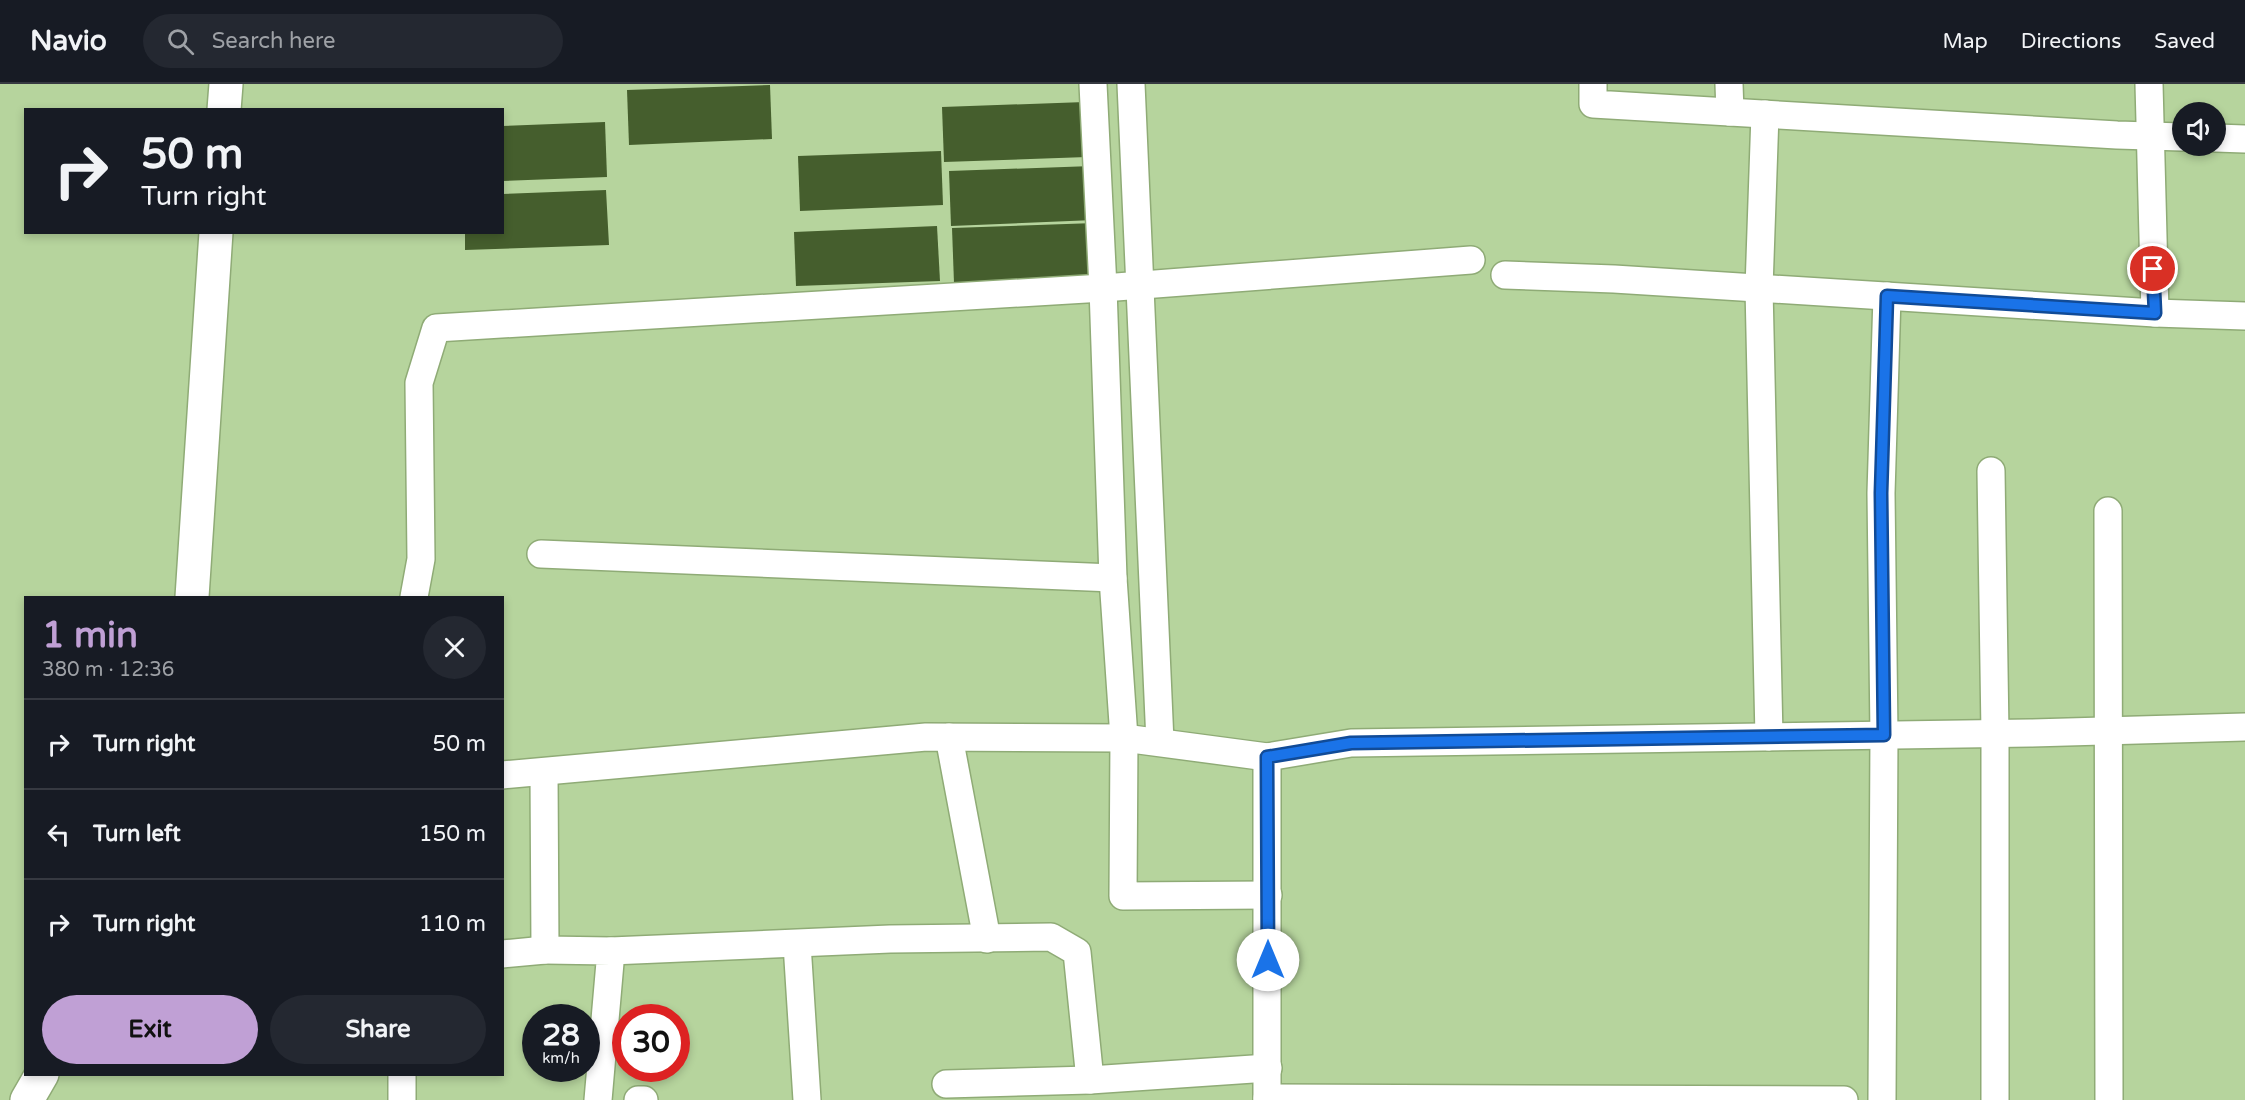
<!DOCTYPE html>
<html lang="en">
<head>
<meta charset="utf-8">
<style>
	:root { --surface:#171b24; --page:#242831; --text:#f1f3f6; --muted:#9ea1a6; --line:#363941; --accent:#c0a0d5 }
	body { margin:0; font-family:"Varela Round",sans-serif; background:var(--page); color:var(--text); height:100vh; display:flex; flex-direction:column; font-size:22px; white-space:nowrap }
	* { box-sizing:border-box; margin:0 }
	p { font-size:20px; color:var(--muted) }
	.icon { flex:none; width:33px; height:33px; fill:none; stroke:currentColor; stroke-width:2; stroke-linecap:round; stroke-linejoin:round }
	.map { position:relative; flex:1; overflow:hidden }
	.side { position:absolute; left:24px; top:512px; width:480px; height:480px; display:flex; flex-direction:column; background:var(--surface); border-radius:0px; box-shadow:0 3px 9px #0003 }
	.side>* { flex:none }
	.banner { position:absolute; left:24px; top:24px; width:480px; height:126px; border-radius:0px; box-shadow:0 3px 9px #0003; background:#171b24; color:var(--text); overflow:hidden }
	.fabs { position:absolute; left:2172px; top:18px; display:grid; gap:12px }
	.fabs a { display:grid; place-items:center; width:54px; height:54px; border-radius:50%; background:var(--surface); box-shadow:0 3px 9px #0003; font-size:30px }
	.speed { position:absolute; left:522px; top:920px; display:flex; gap:12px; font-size:30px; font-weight:700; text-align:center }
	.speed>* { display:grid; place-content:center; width:78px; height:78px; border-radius:50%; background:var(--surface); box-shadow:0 3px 9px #0003; line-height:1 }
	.speed small { font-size:15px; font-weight:400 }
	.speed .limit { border:9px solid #d22; background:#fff; color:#111 }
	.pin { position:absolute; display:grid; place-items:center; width:51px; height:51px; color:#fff; margin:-26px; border:3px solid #fff; border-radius:50%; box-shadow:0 2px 6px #0007 }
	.me { position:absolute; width:66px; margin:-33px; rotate:0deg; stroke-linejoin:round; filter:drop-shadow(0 0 4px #0008) }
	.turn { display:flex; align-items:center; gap:21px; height:126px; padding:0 18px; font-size:27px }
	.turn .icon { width:78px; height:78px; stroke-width:2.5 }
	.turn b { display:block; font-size:42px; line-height:51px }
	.round { display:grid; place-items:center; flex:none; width:63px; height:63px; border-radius:32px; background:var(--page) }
	.summary { display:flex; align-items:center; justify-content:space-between; height:102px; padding:0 18px }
	h1 { font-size:36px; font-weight:700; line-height:45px; color:var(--accent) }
	.primary-button { display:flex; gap:12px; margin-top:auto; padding:12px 18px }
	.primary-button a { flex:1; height:69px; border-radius:36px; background:var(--accent); color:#111; font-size:24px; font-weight:700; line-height:69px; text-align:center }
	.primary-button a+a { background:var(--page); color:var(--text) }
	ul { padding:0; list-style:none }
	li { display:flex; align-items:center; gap:18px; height:90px; padding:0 18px; border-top:2px solid var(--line) }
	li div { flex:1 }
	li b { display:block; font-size:22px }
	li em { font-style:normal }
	header { display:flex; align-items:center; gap:36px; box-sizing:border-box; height:84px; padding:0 30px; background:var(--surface); border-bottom:2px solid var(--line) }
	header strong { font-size:28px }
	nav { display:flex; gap:33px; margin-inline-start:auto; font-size:21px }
	.search { width:420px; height:54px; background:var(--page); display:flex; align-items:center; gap:15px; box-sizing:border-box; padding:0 21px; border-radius:33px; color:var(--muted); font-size:22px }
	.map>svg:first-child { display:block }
	.building { fill:#455e2d }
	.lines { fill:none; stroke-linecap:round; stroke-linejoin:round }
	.street-casing { stroke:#8fab76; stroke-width:30 }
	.secondary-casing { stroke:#8fab76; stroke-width:36 }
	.street { stroke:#fff; stroke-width:27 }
	.secondary { stroke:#fff; stroke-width:33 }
	.route-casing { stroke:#114b97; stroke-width:15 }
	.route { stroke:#1a73e8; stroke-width:10 }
</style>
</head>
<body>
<header>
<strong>Navio</strong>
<div class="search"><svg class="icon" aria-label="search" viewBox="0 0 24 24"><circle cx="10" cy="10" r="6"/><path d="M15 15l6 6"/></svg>Search here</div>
<nav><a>Map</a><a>Directions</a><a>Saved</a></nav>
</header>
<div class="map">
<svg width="2245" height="1016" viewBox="0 0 2245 1016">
	<rect width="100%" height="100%" fill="#b6d49d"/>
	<g class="building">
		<polygon points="770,1 772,55 629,61 627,6"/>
		<polygon points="1085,18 1087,73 944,78 942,23"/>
		<polygon points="605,38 607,93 502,97 502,42"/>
		<polygon points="941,67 943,121 800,127 798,72"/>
		<polygon points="1092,82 1094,136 951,142 949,87"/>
		<polygon points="606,106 609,161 465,166 465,148 502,148 502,110"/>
		<polygon points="1095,139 1097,194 954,199 952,144"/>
		<polygon points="937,142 940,197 796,202 794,148"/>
	</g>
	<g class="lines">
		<defs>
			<g id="street">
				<polyline points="1093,0 1103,204 1113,494 1124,654 1123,812 1268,811"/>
				<polyline points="1131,0 1160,658"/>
				<polyline points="1593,0 1593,20 2117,51 2182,53"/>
				<polyline points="1729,0 1730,28"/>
				<polyline points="1765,30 1759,204 1769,653"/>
				<polyline points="2216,54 2245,55"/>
				<polyline points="1505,191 1614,195 2155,229 2149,0"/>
				<polyline points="2155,229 2245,232"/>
				<polyline points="1991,387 1995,649 1995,1016"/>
				<polyline points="2108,427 2109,1016"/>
				<polyline points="541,470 1113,494"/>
				<polyline points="414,513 421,475 419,299 436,244 1103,204 1471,176"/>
				<polyline points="949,653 987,855"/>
				<polyline points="1267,673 1267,1016"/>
				<polyline points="544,688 545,866 611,867 598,1016"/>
				<polyline points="502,691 926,653 1124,654 1267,673 1351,659 2030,649 2245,643"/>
				<polyline points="797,860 807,1016"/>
				<polyline points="611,867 890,855 1051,853 1077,868 1090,996"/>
				<polyline points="502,870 545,866"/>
				<polyline points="402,990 402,1016"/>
				<polyline points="946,1000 1090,996 1268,984"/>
				<polyline points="1267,1014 1844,1016"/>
				<polyline points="638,1016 644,1016"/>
				<polyline points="1882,1016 1884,651 1881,409 1887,212"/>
			</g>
			<g id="secondary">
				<polyline points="224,26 226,0"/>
				<polyline points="192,513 216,148"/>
				<polyline points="27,1016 42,990"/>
			</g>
		</defs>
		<use href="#street" class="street-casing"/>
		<use href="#secondary" class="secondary-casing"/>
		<use href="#street" class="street"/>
		<use href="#secondary" class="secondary"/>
	</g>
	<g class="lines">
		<defs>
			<polyline id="route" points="1268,876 1267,673 1351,659 1884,651 1881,409 1887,212 2155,229 2153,185"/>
		</defs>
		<use href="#route" class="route-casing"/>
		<use href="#route" class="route"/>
	</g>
</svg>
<div class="fabs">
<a><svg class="icon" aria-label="sound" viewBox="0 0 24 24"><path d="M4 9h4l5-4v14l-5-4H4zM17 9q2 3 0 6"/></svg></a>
</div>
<div class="speed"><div>28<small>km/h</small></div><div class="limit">30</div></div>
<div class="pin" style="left:2153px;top:185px;background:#d93025"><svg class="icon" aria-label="arrive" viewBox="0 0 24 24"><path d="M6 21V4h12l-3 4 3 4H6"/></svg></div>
<svg class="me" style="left:1268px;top:876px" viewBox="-20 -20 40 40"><circle r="19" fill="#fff"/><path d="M0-13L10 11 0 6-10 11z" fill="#1a73e8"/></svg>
<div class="banner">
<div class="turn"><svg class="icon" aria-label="right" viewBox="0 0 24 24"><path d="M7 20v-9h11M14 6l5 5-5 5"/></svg><div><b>50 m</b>Turn right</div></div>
</div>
<section class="side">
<div class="summary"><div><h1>1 min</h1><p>380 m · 12:36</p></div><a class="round"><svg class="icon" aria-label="close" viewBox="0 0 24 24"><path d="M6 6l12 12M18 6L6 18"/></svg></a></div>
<ul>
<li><svg class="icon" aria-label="right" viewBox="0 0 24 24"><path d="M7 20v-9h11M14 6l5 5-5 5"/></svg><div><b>Turn right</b></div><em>50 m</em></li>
<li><svg class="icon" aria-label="left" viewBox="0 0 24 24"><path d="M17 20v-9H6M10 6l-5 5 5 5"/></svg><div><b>Turn left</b></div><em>150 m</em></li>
<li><svg class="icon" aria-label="right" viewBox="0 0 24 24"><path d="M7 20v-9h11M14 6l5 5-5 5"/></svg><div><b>Turn right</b></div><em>110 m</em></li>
</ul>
<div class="primary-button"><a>Exit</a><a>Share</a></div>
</section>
</div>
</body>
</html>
